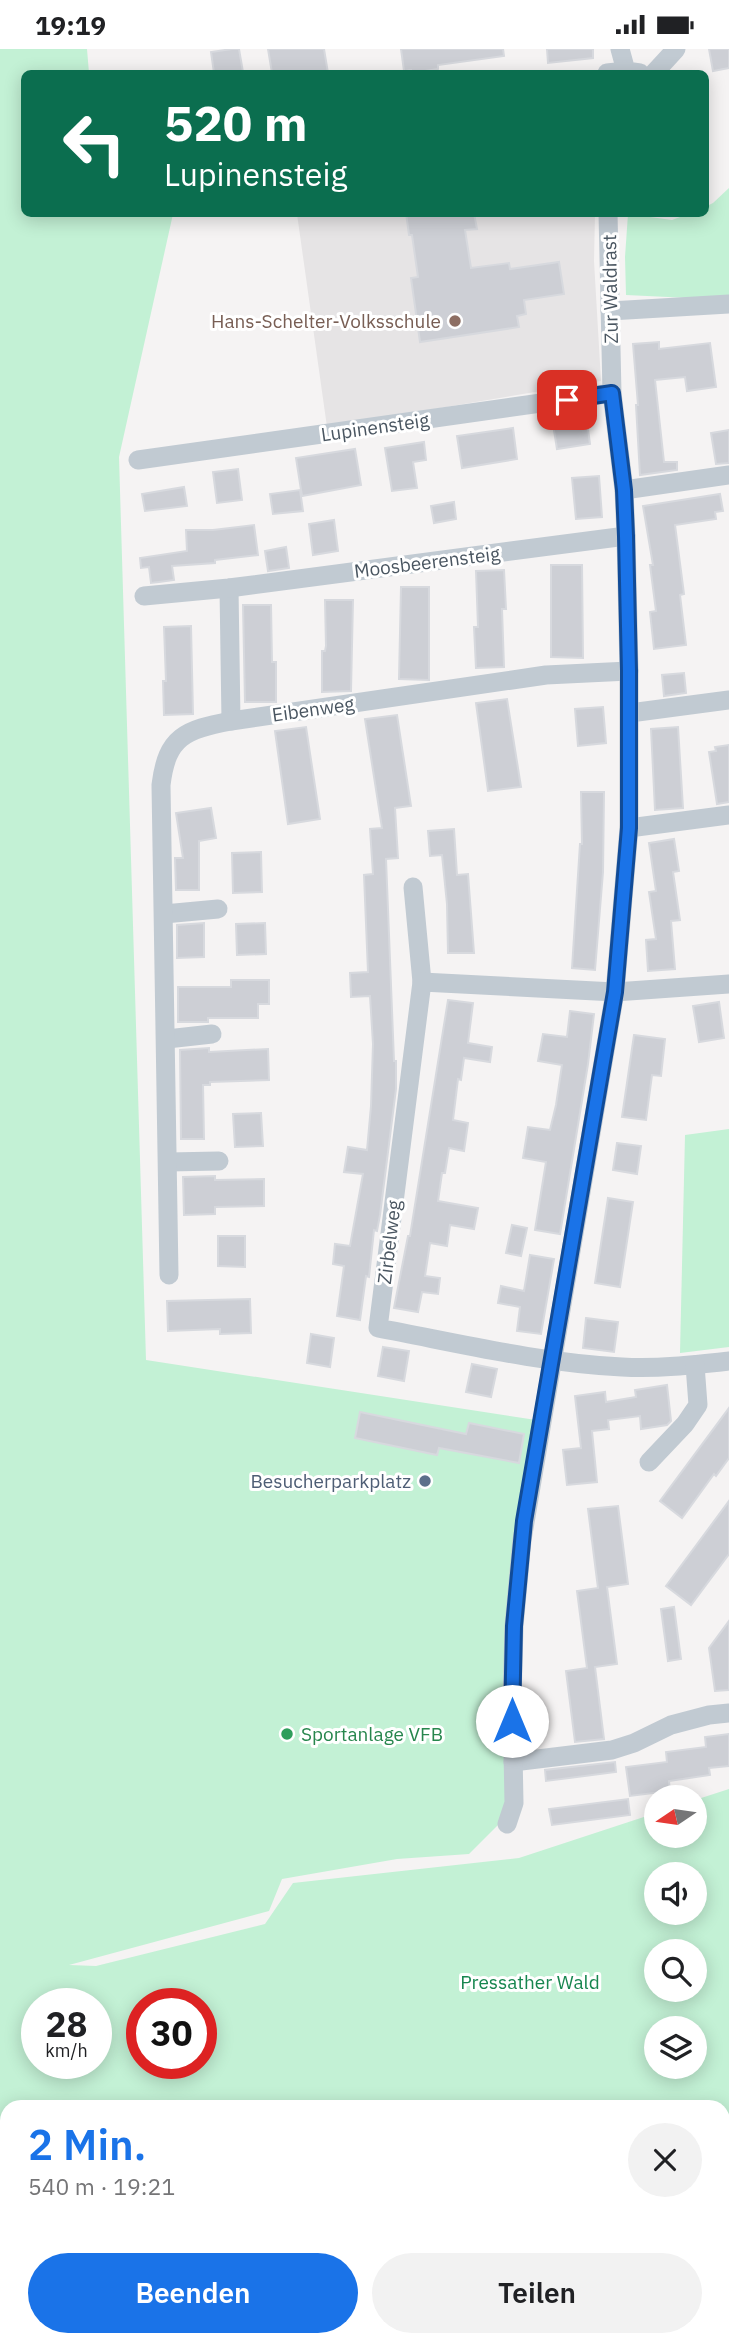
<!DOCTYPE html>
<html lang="de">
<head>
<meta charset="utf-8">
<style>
	:root { --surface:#fff; --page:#f2f2f2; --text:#202124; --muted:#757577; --accent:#1a73e8 }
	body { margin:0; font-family:"IBM Plex Sans",sans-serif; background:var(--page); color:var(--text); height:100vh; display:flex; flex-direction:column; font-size:26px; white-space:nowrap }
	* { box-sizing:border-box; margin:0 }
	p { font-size:23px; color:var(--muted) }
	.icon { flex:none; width:38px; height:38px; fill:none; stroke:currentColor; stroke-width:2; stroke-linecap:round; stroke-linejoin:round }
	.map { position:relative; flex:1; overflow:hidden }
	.drawer { position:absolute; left:0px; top:2051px; width:730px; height:247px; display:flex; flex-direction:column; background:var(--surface); border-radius:21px 21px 0 0; box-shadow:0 4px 18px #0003 }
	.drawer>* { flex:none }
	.hud { position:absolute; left:21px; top:21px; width:688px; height:147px; border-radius:10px; box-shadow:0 4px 18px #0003; background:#0b6e4f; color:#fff; overflow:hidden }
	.needle { width:46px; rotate:257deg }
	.controls { position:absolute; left:644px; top:1736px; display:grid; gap:14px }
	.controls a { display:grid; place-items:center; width:63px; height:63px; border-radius:50%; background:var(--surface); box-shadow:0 4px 18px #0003; font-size:35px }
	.speed { position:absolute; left:21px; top:1939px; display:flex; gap:14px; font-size:35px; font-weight:700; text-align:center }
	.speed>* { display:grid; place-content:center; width:91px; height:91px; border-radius:50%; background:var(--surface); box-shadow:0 4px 18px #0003; line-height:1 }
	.speed small { font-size:18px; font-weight:400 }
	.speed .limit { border:10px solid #d22; background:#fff; color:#111 }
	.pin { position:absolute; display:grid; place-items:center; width:60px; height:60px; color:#fff; margin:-30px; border-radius:14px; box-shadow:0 4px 10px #0006 }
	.me { position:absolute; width:77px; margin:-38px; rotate:0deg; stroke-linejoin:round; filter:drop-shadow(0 0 5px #0008) }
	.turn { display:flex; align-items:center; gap:24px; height:147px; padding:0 28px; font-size:32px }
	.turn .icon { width:91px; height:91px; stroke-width:2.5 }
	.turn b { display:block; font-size:49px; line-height:60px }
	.round { display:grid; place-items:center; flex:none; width:74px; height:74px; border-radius:37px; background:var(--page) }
	.summary { display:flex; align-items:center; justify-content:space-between; height:119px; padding:0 28px }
	h1 { font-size:42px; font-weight:600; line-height:52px; color:var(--accent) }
	.button { display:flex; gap:14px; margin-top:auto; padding:14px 28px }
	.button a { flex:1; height:80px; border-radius:42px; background:var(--accent); color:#fff; font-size:28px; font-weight:600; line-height:80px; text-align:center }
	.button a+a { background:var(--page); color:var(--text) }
	.status { display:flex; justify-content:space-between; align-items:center; height:49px; padding:0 35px; background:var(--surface); direction:ltr }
	.status svg { height:19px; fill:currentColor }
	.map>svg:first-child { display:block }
	.education { fill:#e6e4e5 }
	.green { fill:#c3f1d5; fill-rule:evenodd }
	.building { fill:#cdcfd5; stroke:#d7d9de; stroke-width:2 }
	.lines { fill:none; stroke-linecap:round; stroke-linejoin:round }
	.minor { stroke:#c1cad2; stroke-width:19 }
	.route-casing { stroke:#114b97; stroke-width:18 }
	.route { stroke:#1a73e8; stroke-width:12 }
	.education-dot { fill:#8d6e63; stroke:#fff; stroke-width:2.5 }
	.service-dot { fill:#5c6f8a; stroke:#fff; stroke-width:2.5 }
	.leisure-dot { fill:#2e9e5b; stroke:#fff; stroke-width:2.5 }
	.labels { text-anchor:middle; stroke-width:6; stroke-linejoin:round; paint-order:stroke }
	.street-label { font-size:19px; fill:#4a5661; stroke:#fff }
	.education-label { font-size:19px; fill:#785e54; stroke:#fff; text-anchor:end }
	.service-label { font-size:19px; fill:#4e5e75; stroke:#fff; text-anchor:end }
	.leisure-label { font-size:19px; fill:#27864d; stroke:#fff; text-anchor:start }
	.park-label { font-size:19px; fill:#17864f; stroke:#fff }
</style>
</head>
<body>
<div class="status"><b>19:19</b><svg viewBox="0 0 49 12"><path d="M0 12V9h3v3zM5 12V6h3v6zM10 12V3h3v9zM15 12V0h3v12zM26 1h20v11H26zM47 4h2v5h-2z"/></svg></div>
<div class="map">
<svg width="729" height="2297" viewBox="0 0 729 2297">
	<rect width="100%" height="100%" fill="#f5f3f3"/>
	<polygon class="education" points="297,165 595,165 594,212 601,332 327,378"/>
	<g class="green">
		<path d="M 0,0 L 87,0 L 89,24 L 24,24 L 24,164 L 173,165 L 119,408 L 146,1311 L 536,1371 L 504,1770 L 469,1805 L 397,1810 L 282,1830 L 269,1862 L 69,1916 L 96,1917 L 265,1875 L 293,1834 L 519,1809 L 656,1764 L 656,1787 L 695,1787 L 695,1751 L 729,1740 L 729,2297 L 0,2297 ZM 656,1825 L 695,1825 L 695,1864 L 656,1864 ZM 656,1902 L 695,1902 L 695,1941 L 656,1941 ZM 37,1955 L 96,1955 L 96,2014 L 37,2014 ZM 142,1955 L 201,1955 L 201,2014 L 142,2014 ZM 656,1979 L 695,1979 L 695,2018 L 656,2018 ZM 7,2058 L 723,2058 L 723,2291 L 7,2291 Z"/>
		<polygon points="729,139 729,246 689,249 626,246 625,208 628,165 672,171 688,165 705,164 705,158 713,154"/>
		<polygon points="729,1080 729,1298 680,1304 685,1086"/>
	</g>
	<g class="building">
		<polygon points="232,0 239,0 243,23 214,24 211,3"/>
		<polygon points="268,0 324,0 328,24 272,24"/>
		<polygon points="401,0 503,0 504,7 438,16 438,20 412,24 411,21 404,22"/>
		<polygon points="547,0 593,0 593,9 548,14"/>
		<polygon points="709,0 729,0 729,19 713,22"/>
		<polygon points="406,164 474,164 477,180 465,181 471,219 509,214 510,220 559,213 564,245 524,251 526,265 517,267 519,278 420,293 411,229 418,228 412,186 409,186"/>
		<polygon points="659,293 659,300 710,294 716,338 687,342 685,328 655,331 664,413 677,413 677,421 640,426 636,356 638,356 633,295"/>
		<polygon points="586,365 590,395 557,400 552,369"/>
		<polygon points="513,379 517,410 462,419 457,387"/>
		<polygon points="729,381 729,414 716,415 711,384"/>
		<polygon points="424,393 426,411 413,413 417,439 392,442 385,399"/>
		<polygon points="355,400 361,436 302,447 296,409"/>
		<polygon points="238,420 242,451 217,454 213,423"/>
		<polygon points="599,427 602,468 576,470 572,429"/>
		<polygon points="184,438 187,457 145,462 142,445"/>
		<polygon points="300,441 303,462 273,465 270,445"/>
		<polygon points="720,445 723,462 715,463 716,470 675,476 684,545 680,546 686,596 654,600 650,563 656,562 650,516 653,516 643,457"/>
		<polygon points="454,453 456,470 434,474 431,457"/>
		<polygon points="334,471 338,502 313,506 309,475"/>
		<polygon points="254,476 258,506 215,511 215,514 172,517 174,531 159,533 151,534 149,518 141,519 140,509 187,502 186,481 213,481"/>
		<polygon points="286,498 289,519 268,522 265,502"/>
		<polygon points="551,516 582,516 583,609 551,608"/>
		<polygon points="504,521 506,560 502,560 504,618 476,619 474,578 478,578 476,522"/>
		<polygon points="401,538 429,538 429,631 399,630"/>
		<polygon points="325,551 353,551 351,642 322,643 322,602 325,602 326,597"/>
		<polygon points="243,556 271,556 272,613 276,613 276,653 245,653"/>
		<polygon points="191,577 193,665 164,666 163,632 166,632 164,578"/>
		<polygon points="684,624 686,644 664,647 662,626"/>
		<polygon points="507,650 521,738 488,742 476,654"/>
		<polygon points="603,658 606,694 578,697 575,660"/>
		<polygon points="397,666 411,757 395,759 398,809 386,810 394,1012 396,1012 396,1040 380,1166 377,1182 374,1181 369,1228 366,1227 360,1271 337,1267 344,1217 333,1215 335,1195 350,1197 363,1125 344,1123 348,1098 367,1101 371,1057 373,995 370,947 351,948 350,924 368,923 364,826 373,825 370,780 382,779 365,670"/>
		<polygon points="306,678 320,770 288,775 275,682"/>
		<polygon points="678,678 683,759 655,761 651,680"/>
		<polygon points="729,696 729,753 717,755 709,703 716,702 715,698"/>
		<polygon points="581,743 604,743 603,823 595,921 572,919 580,795 582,795"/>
		<polygon points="211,759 216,789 199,792 199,841 176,841 175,809 183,809 176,764"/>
		<polygon points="454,780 457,826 468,825 474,904 448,904 447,855 442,806 430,807 428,782"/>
		<polygon points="674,790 679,822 673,823 680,871 671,872 675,920 648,922 646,891 656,890 649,843 656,842 649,794"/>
		<polygon points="261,803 262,843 233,844 232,804"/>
		<polygon points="204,874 204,908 177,909 177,876"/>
		<polygon points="265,874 266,905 237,906 236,875"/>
		<polygon points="231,931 269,931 269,955 258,955 258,969 208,969 208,973 178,973 178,938 231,938"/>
		<polygon points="448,951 473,954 468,994 492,998 490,1013 464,1009 461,1031 458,1030 453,1071 468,1074 464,1102 449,1099 445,1124 442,1124 438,1152 478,1159 474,1180 450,1176 447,1197 430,1194 425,1227 440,1229 438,1245 422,1243 418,1263 394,1259 408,1187 410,1187"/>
		<polygon points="719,953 724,989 699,993 693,957"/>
		<polygon points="570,962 594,965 588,1015 560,1185 535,1181 546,1113 523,1109 528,1078 550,1081 556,1056 562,1016 538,1012 543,985 567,988"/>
		<polygon points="634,986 665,990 661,1027 652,1026 646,1071 622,1068"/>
		<polygon points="209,999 209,1003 268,1000 269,1031 210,1033 210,1036 203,1036 204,1090 181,1090 180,1001"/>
		<polygon points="261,1064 263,1097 235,1098 233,1065"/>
		<polygon points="617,1094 641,1097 637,1125 613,1121"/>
		<polygon points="215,1127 215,1131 264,1130 264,1157 215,1158 215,1165 184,1166 183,1128"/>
		<polygon points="608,1149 633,1153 620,1238 595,1234"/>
		<polygon points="512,1176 527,1179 521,1207 506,1204"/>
		<polygon points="218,1187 245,1187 245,1218 218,1217"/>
		<polygon points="530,1206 554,1210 541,1285 517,1282 520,1258 498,1254 501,1237 524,1242"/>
		<polygon points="250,1250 251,1284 220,1285 220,1280 168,1282 167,1252"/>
		<polygon points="586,1269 618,1273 614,1303 583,1299"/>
		<polygon points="311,1285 334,1289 330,1318 307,1314"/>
		<polygon points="383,1298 409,1302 404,1332 378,1327"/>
		<polygon points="472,1315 497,1320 491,1348 466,1343"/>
		<polygon points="667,1336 671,1372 667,1376 641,1380 640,1367 608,1371 609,1380 592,1382 597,1433 567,1436 563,1401 581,1399 575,1347 605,1343 606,1353 636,1348 635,1341"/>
		<polygon points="729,1359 729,1409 716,1427 714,1425 682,1469 660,1452"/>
		<polygon points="360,1363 466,1385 469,1374 524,1385 519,1414 439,1399 437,1406 355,1389"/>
		<polygon points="729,1452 729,1505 691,1556 666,1537"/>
		<polygon points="618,1457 628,1535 607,1538 617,1615 595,1618 604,1690 575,1693 566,1622 587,1619 577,1542 598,1539 588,1460"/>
		<polygon points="674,1558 681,1610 668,1612 661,1560"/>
		<polygon points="729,1572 729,1641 715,1642 709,1599"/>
		<polygon points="729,1685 729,1717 709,1719 710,1726 669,1732 670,1742 630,1747 626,1718 667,1713 666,1703 706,1698 705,1688"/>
		<polygon points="615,1713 616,1723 546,1732 545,1721"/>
		<polygon points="628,1750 630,1766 552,1776 549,1760"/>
	</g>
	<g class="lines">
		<g class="minor">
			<polyline points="620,0 626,22 640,24"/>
			<polyline points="607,24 626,22"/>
			<polyline points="654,24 676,0"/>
			<polyline points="610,262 729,255"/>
			<polyline points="138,411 612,344"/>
			<polyline points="624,441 729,426"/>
			<polyline points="229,539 231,672"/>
			<polyline points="144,547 229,539 626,487"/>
			<polyline points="630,664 729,651"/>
			<polyline points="629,779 729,766"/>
			<polyline points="413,838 422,933"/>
			<polyline points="164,865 218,860"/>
			<path d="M 729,935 L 615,943 L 422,933 L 378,1279 C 458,1294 540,1314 622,1318 C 658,1320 693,1316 729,1312"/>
			<polyline points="167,990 212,985"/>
			<polyline points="168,1113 219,1112"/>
			<path d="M 169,1226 L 161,736 C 167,687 185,681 231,672 L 546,626 L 629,622"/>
			<polyline points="649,1413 685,1375 698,1356 695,1316"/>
			<polyline points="513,1713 612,1701 634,1694 671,1676 709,1666 729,1664"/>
			<polyline points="507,1775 514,1754 512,1652 514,1577 522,1491 615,943 629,779 629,622 626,487 624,441 612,344 608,164"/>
		</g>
	</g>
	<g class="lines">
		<defs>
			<polyline id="route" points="512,1672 514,1577 524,1472 615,943 629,779 629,622 626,487 624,441 612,344 567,351"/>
		</defs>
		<use href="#route" class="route-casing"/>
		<use href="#route" class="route"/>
	</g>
	<circle class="education-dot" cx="455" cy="272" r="7"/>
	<circle class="service-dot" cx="425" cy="1432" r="7"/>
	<circle class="leisure-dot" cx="287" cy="1685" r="7"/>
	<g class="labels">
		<g class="street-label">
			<text transform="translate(610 240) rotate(-91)" y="7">Zur Waldrast</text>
			<text transform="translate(375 378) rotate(-8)" y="7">Lupinensteig</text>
			<text transform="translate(427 513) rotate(-7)" y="7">Moosbeerensteig</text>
			<text transform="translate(313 660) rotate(-8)" y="7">Eibenweg</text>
			<text transform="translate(389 1193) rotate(-83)" y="7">Zirbelweg</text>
		</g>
		<g class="education-label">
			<text x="441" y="279">Hans-Schelter-Volksschule</text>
		</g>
		<g class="service-label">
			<text x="411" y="1439">Besucherparkplatz</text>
		</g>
		<g class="leisure-label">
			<text x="301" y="1692">Sportanlage VFB</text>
		</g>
		<g class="park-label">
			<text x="530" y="1940">Pressather Wald</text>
		</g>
	</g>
</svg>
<div class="controls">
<a><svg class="needle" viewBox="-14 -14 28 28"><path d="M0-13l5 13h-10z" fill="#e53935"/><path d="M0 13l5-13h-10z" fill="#757577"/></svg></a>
<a><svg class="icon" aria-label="sound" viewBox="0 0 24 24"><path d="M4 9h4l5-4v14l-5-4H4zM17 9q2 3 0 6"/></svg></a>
<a><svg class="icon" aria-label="search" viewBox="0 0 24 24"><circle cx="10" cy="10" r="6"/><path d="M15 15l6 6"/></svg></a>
<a><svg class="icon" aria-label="layers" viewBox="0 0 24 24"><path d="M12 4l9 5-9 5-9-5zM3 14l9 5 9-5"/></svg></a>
</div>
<div class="speed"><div>28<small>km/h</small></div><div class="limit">30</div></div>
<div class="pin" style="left:567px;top:351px;background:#d93025"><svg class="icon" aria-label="arrive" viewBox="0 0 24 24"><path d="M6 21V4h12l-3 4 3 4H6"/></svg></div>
<svg class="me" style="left:512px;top:1672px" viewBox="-20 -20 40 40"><circle r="19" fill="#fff"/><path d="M0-13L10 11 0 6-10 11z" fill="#1a73e8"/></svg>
<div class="hud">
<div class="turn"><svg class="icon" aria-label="left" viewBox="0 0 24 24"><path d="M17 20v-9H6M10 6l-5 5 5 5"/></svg><div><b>520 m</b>Lupinensteig</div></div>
</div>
<section class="drawer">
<div class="summary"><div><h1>2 Min.</h1><p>540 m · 19:21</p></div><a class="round"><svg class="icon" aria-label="close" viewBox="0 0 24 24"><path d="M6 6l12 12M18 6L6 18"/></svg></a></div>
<div class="button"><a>Beenden</a><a>Teilen</a></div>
</section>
</div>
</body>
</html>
